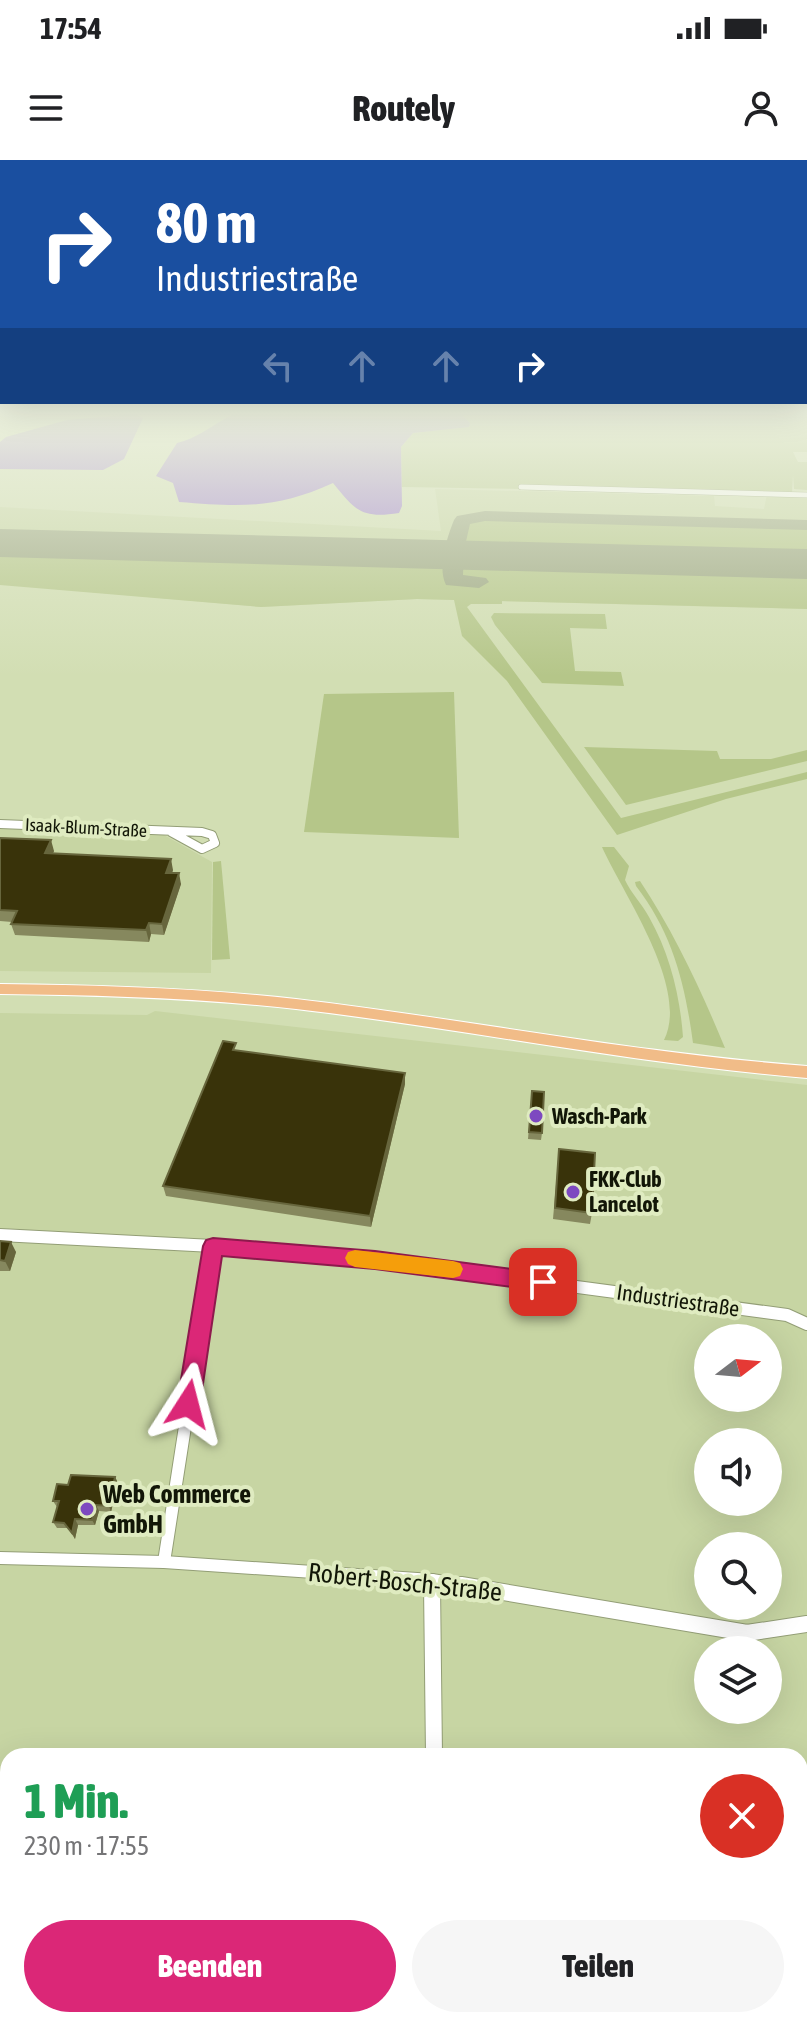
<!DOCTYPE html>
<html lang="de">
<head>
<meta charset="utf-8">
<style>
	:root { --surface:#fff; --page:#f6f6f6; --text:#202124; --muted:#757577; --accent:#db2777 }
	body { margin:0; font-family:"Asap Condensed",sans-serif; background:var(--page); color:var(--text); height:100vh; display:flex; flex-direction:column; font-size:30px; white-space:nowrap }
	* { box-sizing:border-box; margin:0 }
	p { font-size:26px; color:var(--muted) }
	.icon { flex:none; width:44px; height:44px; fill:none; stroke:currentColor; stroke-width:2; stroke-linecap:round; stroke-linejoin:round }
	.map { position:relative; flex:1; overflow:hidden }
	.details { position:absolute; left:0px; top:1588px; width:808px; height:280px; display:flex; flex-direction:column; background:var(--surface); border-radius:24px 24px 0 0; box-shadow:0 8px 32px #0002 }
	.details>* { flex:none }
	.top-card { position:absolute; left:0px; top:0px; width:808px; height:244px; box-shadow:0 8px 32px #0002; background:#1a4fa0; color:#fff; overflow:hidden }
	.needle { width:52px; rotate:74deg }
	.tools { position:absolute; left:694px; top:1164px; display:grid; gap:16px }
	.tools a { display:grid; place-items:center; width:88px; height:88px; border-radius:50%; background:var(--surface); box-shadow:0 8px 32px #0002; font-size:40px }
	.pin { position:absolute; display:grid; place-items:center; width:68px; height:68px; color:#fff; margin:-34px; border-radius:16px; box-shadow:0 4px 12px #0006 }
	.me { position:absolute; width:88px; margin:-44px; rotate:9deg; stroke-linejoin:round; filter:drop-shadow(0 0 6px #0008) }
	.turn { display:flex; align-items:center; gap:28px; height:168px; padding:0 24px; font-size:36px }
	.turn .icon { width:104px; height:104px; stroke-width:2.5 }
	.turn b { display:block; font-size:56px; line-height:68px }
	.lanes { display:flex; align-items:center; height:76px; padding:0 24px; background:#0003; justify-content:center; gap:40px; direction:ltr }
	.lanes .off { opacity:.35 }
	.round { display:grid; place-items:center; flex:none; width:84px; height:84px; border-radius:42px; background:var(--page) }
	.head { display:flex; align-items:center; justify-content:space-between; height:136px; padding:0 24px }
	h1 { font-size:48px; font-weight:800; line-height:60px; color:#1e9e55 }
	.button { display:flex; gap:16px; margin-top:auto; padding:16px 24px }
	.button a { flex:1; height:92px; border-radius:48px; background:var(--accent); color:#fff; font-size:32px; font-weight:800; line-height:92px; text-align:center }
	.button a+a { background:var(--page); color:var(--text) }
	.status { display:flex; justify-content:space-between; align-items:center; height:56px; padding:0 40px; background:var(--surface); direction:ltr }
	.status svg { height:22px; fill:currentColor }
	header { display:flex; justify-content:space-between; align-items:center; height:104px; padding:0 24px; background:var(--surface); font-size:36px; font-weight:800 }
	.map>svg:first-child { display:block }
	.built { fill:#c7d5a3; fill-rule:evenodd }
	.green { fill:#b5c689 }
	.water { fill:#9d7cd1 }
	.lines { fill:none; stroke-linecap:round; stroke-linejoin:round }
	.taxiway { fill:#9ca682; fill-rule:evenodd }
	.runway { fill:#9ca682; fill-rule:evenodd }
	.street-far3-casing { stroke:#939e76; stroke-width:6 }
	.street-far2-casing { stroke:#939e76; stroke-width:10 }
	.street-far1-casing { stroke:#939e76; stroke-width:14 }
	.street-casing { stroke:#939e76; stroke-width:18 }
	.primary-casing { stroke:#fff; stroke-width:2 }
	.street-far3 { stroke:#fff; stroke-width:5 }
	.street-far2 { stroke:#fff; stroke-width:8 }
	.street-far1 { stroke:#fff; stroke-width:12 }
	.street { stroke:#fff; stroke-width:16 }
	.primary { fill:#f1bc88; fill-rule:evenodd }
	.wall { fill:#86885e }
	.shaded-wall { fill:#67663d }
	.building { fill:#39330a; stroke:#67663d; stroke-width:2 }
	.route { fill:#db2777; stroke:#8e194d; stroke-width:2 }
	.slow { fill:#f59e0b }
	.poi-dot { fill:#7d49c0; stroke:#dfebc0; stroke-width:3 }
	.labels { text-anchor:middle; stroke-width:8; stroke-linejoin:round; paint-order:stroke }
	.far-street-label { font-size:18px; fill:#121607; stroke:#dfebc0 }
	.poi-label { font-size:22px; font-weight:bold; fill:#121607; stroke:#dfebc0; text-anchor:start }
	.street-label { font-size:22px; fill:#121607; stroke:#dfebc0 }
	.near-poi-label { font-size:26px; font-weight:bold; fill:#121607; stroke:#dfebc0; text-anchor:start }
	.near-street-label { font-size:26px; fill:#121607; stroke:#dfebc0 }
</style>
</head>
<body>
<div class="status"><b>17:54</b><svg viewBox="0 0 49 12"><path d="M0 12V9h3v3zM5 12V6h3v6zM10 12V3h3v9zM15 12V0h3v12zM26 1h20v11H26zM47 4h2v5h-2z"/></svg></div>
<header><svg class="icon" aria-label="menu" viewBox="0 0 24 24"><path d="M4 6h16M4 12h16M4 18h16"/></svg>Routely<svg class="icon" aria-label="person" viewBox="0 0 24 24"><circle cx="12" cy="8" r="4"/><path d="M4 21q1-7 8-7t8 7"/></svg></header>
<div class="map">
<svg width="807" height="1868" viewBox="0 0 807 1868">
	<rect width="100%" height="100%" fill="#d2deb3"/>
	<g class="built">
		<polygon points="435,329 714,336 715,346 764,349 767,334 807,332 807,449 417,439 261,447 0,424 0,347 441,371"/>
		<polygon points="0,666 164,675 212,702 211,813 0,811"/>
		<path d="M 155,851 L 807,925 L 807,1868 L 0,1868 L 0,853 L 147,855 ZM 708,1178 L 768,1178 L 768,1238 L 708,1238 ZM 708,1282 L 768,1282 L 768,1342 L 708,1342 ZM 708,1386 L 768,1386 L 768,1446 L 708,1446 ZM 708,1490 L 768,1490 L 768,1550 L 708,1550 ZM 8,1596 L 800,1596 L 800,1860 L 8,1860 Z"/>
	</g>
	<g class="green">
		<polygon points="461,254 807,254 807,292 793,292 798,302 807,302 807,330 794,329 793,315 792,333 402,327 401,287 413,273 468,267 470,263"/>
		<polygon points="487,358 807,365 807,399 479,391 464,382 469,363"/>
		<polygon points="0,388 807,408 807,449 502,441 502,444 471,444 467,447 621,658 807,612 807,619 726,639 617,675 507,521 462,476 454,440 417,439 261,447 0,425"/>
		<polygon points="494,453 605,454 607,469 570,468 575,511 621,512 624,526 542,523 495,465 491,457"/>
		<polygon points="454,532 459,678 304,672 324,534"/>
		<polygon points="584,587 717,591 720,599 771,599 807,590 807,601 626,645"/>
		<path d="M 602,687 L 614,687 L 629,706 L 625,720 C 631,733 642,744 649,757 C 670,794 680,836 683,877 L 678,881 L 664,880 C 690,828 624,736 602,687 Z"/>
		<polygon points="221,701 230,799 212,800 213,702"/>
		<path d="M 640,721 C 675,774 701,830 725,888 L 693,883 C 685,824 673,774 636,726 L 635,722 Z"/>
	</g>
	<g class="water">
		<polygon points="135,254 143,258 124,299 103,310 0,309 0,282 6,277 67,260"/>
		<path d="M 461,254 L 470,263 L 469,267 L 413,273 L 401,287 L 402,346 L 399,353 C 361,359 355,350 333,323 C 276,349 241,347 179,342 L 173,323 L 156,316 L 177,283 C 196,279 214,264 232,255 Z"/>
	</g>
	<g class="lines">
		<path class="taxiway" d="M 485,351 L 807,360 L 807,370 L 485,361 L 470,364 L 464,390 L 463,415 L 486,418 L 489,422 L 479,428 L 446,425 C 437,407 447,378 454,360 L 457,356 Z"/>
		<polygon class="runway" points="0,369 807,389 807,419 0,397"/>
		<defs>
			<polyline id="street-far3" points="521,327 807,335"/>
			<polyline id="street-far2" points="0,664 202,672 212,675 215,683 202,689 171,672"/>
			<g id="street-far1">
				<polyline points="0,1075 213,1086 375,1100 787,1155 807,1164"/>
				<polyline points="0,1398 164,1402 432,1420 473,1427"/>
				<polyline points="164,1402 213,1086"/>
				<polyline points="432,1420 432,1427"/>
			</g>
			<g id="street">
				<polyline points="432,1425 434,1596"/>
				<polyline points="461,1425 747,1473 807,1464"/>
			</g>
			<path id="primary" d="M 0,824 C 99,825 198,828 296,839 C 467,859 635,893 807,906 L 807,918 C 635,904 467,869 296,849 C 198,838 99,835 0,834 Z"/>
		</defs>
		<use href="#street-far3" class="street-far3-casing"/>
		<use href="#street-far2" class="street-far2-casing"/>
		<use href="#street-far1" class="street-far1-casing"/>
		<use href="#street" class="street-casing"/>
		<use href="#primary" class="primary-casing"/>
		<use href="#street-far3" class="street-far3"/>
		<use href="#street-far2" class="street-far2"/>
		<use href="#street-far1" class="street-far1"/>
		<use href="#street" class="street"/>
		<use href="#primary" class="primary"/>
	</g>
	<g class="wall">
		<polygon points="0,678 54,691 53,693 173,710 172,713 181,724 164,775 151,774 149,782 15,775 11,764 12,762 0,761"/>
		<polygon points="237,891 405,913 405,924 371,1067 166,1036 163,1026"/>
		<polygon points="532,931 542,973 541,980 528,979"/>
		<polygon points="559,989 592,1053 590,1064 553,1059"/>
		<polygon points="0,1081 16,1092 10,1111 0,1111"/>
		<polygon points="115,1317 118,1323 111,1352 99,1351 95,1365 78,1365 75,1379 68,1368 57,1368 53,1362 57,1347 53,1341"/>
		<polygon points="577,1860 658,1860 659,1868 578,1868"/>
	</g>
	<g class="shaded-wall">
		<polygon points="51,680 54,691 48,704 45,693"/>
		<polygon points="171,699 173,710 168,724 166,713"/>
		<polygon points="179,713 181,724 164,775 162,764"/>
		<polygon points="149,763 151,774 149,782 146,770"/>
		<polygon points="405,913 405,924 371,1067 370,1056"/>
		<polygon points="11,1082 16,1092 10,1111 5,1101"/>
		<polygon points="115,1317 118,1323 111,1352 109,1346"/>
		<polygon points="96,1345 99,1351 95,1365 92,1360"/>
		<polygon points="75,1359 78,1365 75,1379 72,1373"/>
	</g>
	<g class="building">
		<polygon points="0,678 51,680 45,693 171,699 166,713 179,713 162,764 149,763 146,770 11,764 17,751 0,750"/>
		<polygon points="223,881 236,883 233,890 405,913 370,1056 163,1026"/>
		<polygon points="532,931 544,932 542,973 529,972"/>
		<polygon points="559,989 595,993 592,1053 555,1048"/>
		<polygon points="0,1081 11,1082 5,1101 0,1100"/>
		<polygon points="71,1315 115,1317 109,1346 96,1345 92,1360 75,1359 72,1373 64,1363 53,1362 59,1341 53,1341 57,1324 68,1325"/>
		<polygon points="582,1860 658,1860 659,1868 583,1868"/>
	</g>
	<linearGradient id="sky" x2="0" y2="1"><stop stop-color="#8a9edf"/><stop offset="0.49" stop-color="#ebf0dd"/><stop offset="1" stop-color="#ebf0dd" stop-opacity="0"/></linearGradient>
	<rect width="807" height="516" fill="url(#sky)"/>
	<polygon class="route" points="213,1078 375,1091 543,1113 550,1115 553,1122 550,1128 543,1131 375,1109 222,1096 200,1244 196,1252 188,1255 180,1252 177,1244 203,1086 206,1080"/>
	<polygon class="slow" points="355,1090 453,1101 460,1103 463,1109 460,1116 453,1118 355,1107 348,1104 345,1098 348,1092"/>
	<g class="poi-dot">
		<circle cx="536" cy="956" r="8"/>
		<circle cx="573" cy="1032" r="8"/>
		<circle cx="87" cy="1349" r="8"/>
	</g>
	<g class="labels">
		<g class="far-street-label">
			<text transform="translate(86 668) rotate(3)" y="6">Isaak-Blum-Straße</text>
		</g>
		<g class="poi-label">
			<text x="552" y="964">Wasch-Park</text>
			<text x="589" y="1027">FKK-Club<tspan x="589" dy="25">Lancelot</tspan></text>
		</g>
		<g class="street-label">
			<text transform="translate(678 1140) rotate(8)" y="8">Industriestraße</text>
		</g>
		<g class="near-poi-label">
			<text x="103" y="1343">Web Commerce<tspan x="103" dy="30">GmbH</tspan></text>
		</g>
		<g class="near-street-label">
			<text transform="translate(405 1422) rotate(6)" y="9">Robert-Bosch-Straße</text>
		</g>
	</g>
</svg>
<div class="tools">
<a><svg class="needle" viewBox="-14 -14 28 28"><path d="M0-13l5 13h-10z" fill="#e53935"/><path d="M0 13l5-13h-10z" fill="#757577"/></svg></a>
<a><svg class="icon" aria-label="sound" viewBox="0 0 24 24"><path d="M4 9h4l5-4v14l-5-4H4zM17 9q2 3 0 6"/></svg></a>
<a><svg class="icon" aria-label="search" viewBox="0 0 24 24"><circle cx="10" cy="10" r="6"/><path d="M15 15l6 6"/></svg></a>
<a><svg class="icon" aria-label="layers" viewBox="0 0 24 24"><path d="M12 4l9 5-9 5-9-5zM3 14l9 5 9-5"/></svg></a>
</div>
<div class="pin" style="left:543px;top:1122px;background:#d93025"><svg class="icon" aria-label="arrive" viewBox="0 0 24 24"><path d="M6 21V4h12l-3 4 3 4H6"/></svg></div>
<svg class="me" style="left:188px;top:1244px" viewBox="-20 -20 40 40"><path d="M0-17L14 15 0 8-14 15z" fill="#db2777" stroke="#fff" stroke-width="4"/></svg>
<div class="top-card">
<div class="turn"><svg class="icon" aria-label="right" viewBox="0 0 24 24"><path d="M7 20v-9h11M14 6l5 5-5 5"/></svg><div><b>80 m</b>Industriestraße</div></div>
<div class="lanes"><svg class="icon off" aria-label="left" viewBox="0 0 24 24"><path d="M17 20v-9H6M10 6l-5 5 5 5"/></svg><svg class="icon off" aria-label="ahead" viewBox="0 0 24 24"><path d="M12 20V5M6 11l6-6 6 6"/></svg><svg class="icon off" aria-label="ahead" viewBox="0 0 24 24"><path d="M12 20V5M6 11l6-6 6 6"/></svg><svg class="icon" aria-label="right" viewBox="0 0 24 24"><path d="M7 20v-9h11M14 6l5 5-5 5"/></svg></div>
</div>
<section class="details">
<div class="head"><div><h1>1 Min.</h1><p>230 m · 17:55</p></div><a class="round" style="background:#d93025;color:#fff"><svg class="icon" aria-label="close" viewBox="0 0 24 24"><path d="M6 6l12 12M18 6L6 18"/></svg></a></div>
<div class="button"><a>Beenden</a><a>Teilen</a></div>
</section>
</div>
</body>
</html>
